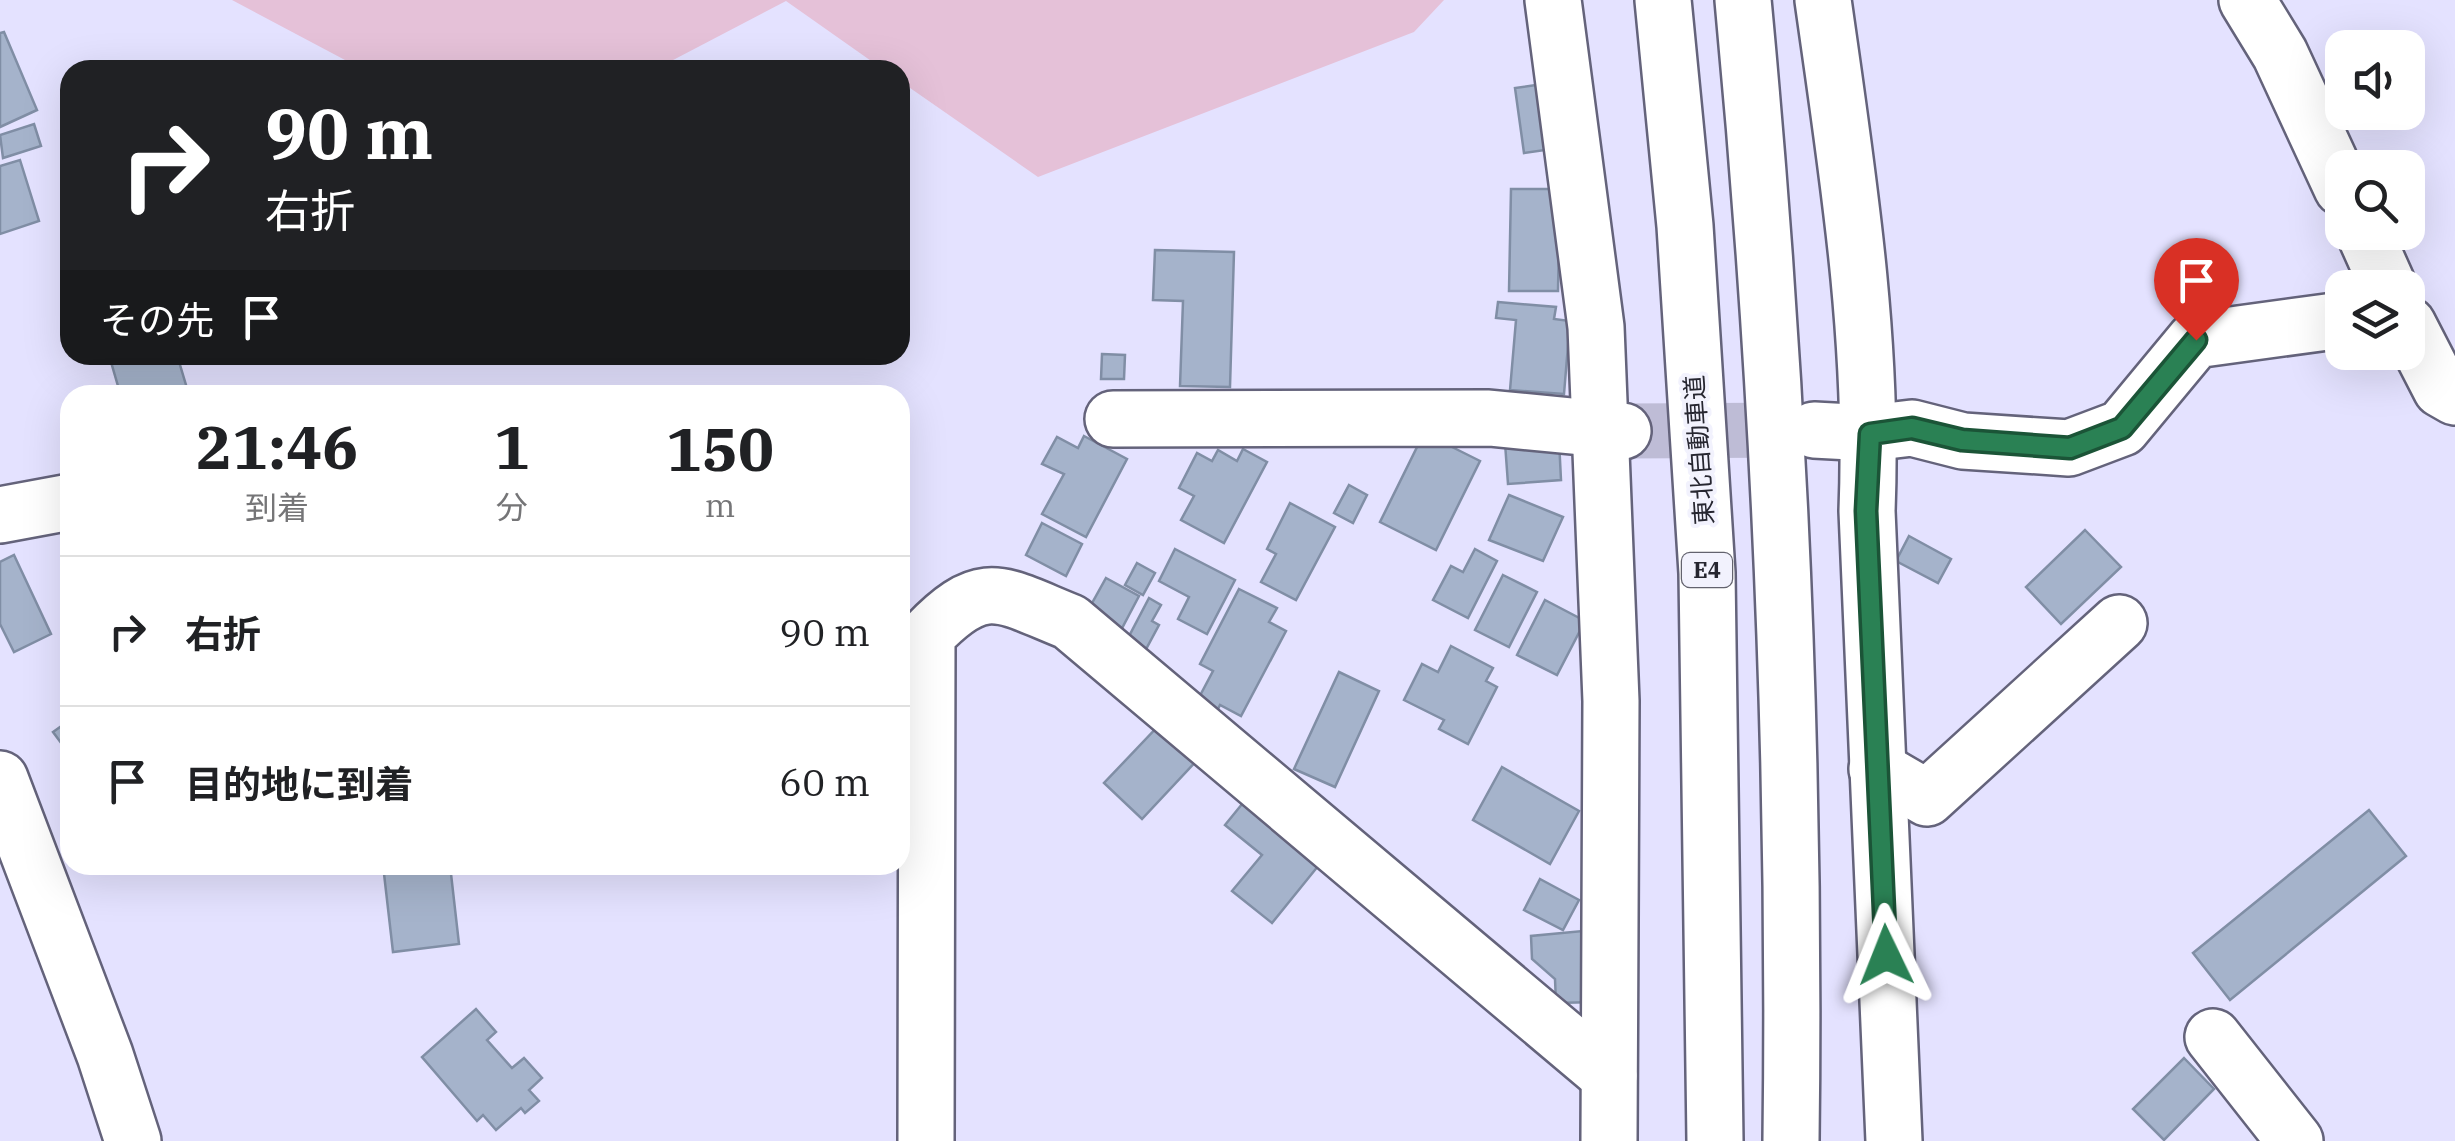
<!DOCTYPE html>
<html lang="ja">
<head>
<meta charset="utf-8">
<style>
	:root { --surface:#fff; --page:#f2f2f2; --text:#202124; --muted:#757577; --line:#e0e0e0 }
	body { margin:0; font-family:"IBM Plex Serif","Noto Sans JP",serif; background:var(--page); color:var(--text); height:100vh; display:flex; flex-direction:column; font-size:38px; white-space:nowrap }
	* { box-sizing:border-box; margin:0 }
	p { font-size:32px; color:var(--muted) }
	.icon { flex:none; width:55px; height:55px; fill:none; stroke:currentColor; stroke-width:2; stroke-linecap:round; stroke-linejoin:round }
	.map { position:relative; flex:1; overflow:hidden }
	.panel { position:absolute; left:60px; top:385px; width:850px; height:490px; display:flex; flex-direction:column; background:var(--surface); border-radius:30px; box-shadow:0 10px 40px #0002 }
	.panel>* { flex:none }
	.top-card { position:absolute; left:60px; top:60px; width:850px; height:305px; border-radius:30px; box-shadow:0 10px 40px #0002; background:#202124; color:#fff; overflow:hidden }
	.controls { position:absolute; left:2325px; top:30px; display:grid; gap:20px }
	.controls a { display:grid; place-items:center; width:100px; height:100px; border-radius:20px; background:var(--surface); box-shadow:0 10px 40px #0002; font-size:50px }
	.pin { position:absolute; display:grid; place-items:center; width:85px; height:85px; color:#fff; margin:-102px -42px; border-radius:50% 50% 50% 0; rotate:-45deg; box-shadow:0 0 10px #0007 }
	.pin .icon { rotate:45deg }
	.me { position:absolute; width:110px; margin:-55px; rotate:358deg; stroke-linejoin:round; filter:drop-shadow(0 0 8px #0008) }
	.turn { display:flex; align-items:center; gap:35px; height:210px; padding:0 40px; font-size:45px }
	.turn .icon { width:130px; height:130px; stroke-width:2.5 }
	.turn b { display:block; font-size:70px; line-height:85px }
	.then { display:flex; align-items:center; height:95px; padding:0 40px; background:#0003; gap:20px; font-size:38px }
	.eta { display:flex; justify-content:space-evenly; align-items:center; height:170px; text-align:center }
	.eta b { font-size:60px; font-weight:800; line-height:70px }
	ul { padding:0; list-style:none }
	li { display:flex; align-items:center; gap:30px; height:150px; padding:0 40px; border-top:2px solid var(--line) }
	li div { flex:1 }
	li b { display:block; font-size:38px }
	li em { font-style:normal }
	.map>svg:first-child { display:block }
	.green { fill:#e5c1d8 }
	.building { fill:#a5b3cb; stroke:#808ea5; stroke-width:2.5 }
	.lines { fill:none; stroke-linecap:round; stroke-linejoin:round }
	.minor-tunnel { stroke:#bebcd6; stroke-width:55; stroke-dasharray:55 28; stroke-linecap:butt }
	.minor-casing { stroke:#64637b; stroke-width:60 }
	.highway-casing { stroke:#64637b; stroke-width:60 }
	.minor { stroke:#fff; stroke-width:55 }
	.highway { stroke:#fff; stroke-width:55 }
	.route-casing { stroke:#1b5437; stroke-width:25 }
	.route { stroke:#2a8154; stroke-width:18 }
	.labels { text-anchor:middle; stroke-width:8; stroke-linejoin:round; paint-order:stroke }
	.shield { fill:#f2f2fd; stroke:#63636e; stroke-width:2.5 }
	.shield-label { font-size:22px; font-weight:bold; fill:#262630 }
	.street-label { font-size:25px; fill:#262630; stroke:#f2f2fd }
</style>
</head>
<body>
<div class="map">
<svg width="2455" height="1141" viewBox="0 0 2455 1141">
	<rect width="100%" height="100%" fill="#e4e2ff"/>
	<polygon class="green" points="232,0 1444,0 1414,32 1038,177 900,81 900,70 884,70 786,1 654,70 378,70 345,60"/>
	<g class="building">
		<polygon points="4,32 37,110 0,127 0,33"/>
		<polygon points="1557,82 1566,147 1524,153 1515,88"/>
		<polygon points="34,124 41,146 3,158 0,135"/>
		<polygon points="20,160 39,221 0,234 0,166"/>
		<polygon points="1511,189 1560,189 1558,291 1509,291"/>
		<polygon points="1155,250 1234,252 1230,387 1180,386 1183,301 1153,300"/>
		<polygon points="1498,302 1556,307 1554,319 1570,321 1564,394 1510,390 1516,320 1496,318"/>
		<polygon points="1102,354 1125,355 1124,379 1101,379"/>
		<polygon points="109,355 177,355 189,395 113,395 120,393"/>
		<polygon points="1424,433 1480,461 1436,550 1380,522"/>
		<polygon points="1084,436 1127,459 1086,537 1042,514 1064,474 1042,464 1057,437 1078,448"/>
		<polygon points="1559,440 1561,480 1508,484 1505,443"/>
		<polygon points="1243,449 1267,462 1224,543 1181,520 1194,496 1179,488 1197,453 1212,461 1218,450 1237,461"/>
		<polygon points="1349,485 1367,495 1353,523 1334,513"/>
		<polygon points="1509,495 1563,517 1543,561 1489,540"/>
		<polygon points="1290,503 1335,527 1296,600 1261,582 1276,554 1267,549"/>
		<polygon points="1042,523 1082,544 1066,576 1026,555"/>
		<polygon points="2085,530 2121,567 2061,624 2026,587"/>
		<polygon points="1909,536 1951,559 1938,583 1896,561"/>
		<polygon points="1175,549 1235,580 1207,634 1178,619 1189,597 1159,581"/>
		<polygon points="1475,549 1497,561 1468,618 1433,600 1451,566 1463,572"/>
		<polygon points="14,555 51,634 14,652 0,624 0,562"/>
		<polygon points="1137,563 1155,573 1143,595 1125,585"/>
		<polygon points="1503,575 1537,592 1509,647 1475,630"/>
		<polygon points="1106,578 1139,596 1120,632 1086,614"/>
		<polygon points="1239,589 1277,608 1269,622 1286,631 1241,716 1220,705 1214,717 1194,707 1213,671 1200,664"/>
		<polygon points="1149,598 1161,605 1152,621 1159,625 1145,651 1126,642"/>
		<polygon points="1545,600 1585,621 1557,675 1517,655"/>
		<polygon points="1451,646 1493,668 1486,681 1497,687 1468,744 1439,729 1444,720 1404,700 1422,664 1438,672"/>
		<polygon points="1339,672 1379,691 1335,787 1294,769"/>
		<polygon points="70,720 70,755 53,732"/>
		<polygon points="1163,721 1201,756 1142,819 1104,783"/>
		<polygon points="1502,767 1579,811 1550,864 1473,820"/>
		<polygon points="1247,798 1323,860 1272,923 1232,891 1262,855 1225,825"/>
		<polygon points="2369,810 2406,856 2230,1000 2193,953"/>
		<polygon points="383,865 450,865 459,944 393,952"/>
		<polygon points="1540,879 1579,900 1563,930 1524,910"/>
		<polygon points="1593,930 1596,1002 1556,1003 1555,979 1532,959 1531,936"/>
		<polygon points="476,1009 496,1032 487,1040 512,1068 524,1058 542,1078 529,1090 539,1101 525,1113 521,1108 496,1130 483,1115 477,1121 422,1057"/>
		<polygon points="2184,1058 2214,1089 2164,1140 2133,1109"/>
	</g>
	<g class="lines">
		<polyline class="minor-tunnel" points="1623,431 1814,430"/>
		<defs>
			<g id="minor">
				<polyline points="1553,0 1596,327 1611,701 1609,1141"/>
				<path d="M 1823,0 C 1847,170 1874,339 1867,511 L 1894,1141"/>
				<polyline points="2247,0 2280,54 2342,188"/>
				<polyline points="2364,232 2389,288"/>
				<polyline points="2408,325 2441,389 2455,397"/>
				<polyline points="1113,419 1489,418 1623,431"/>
				<polyline points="1814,430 1870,433 1912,428 1963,441 2069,448 2122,428 2195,340 2342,320"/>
				<polyline points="0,515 70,502"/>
				<polyline points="1877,769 1927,798 2119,623"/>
				<polyline points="0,779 105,1055 133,1141"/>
				<polyline points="2213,1037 2295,1141"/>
				<path d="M 926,1141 L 927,635 C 984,576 1000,594 1070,622 L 1609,1076"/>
			</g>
			<g id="highway">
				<polyline points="1663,0 1685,226 1707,573 1715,1141"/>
				<path d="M 1743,0 C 1779,380 1796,759 1791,1141"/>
			</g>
		</defs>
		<use href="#minor" class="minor-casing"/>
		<use href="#highway" class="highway-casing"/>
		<use href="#minor" class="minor"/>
		<use href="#highway" class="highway"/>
	</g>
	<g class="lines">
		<defs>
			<polyline id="route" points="1886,955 1866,511 1870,434 1912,428 1962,440 2070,448 2122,428 2196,340"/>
		</defs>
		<use href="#route" class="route-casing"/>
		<use href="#route" class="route"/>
	</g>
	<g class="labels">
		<rect class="shield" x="1682" y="553" width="50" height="34" rx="8"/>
		<g class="shield-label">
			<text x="1707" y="578">E4</text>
		</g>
		<g class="street-label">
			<text transform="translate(1699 450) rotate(-94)" y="9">東北自動車道</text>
		</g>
	</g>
</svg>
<div class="controls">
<a><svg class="icon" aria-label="sound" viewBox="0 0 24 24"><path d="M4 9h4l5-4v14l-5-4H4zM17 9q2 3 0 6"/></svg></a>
<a><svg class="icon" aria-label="search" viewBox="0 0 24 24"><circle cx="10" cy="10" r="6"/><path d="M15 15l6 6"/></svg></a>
<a><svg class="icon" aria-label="layers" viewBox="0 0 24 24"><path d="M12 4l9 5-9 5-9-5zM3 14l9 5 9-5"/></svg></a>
</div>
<div class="pin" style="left:2196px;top:340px;background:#d93025"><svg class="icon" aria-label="arrive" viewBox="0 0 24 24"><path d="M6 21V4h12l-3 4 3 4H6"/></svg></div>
<svg class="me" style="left:1886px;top:955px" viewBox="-20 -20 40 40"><path d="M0-17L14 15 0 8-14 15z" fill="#2a8154" stroke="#fff" stroke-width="4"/></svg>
<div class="top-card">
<div class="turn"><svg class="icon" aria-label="right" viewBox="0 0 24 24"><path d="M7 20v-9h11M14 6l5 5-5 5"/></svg><div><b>90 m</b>右折</div></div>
<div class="then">その先<svg class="icon" aria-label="arrive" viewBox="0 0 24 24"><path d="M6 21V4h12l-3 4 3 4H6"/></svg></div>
</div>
<section class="panel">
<div class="eta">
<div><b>21:46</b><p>到着</p></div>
<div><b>1</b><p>分</p></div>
<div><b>150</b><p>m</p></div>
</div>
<ul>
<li><svg class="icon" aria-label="right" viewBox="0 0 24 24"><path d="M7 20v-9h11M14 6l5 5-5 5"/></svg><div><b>右折</b></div><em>90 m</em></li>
<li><svg class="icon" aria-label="arrive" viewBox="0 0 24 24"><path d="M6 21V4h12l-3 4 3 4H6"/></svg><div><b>目的地に到着</b></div><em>60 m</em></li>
</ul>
</section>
</div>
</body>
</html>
